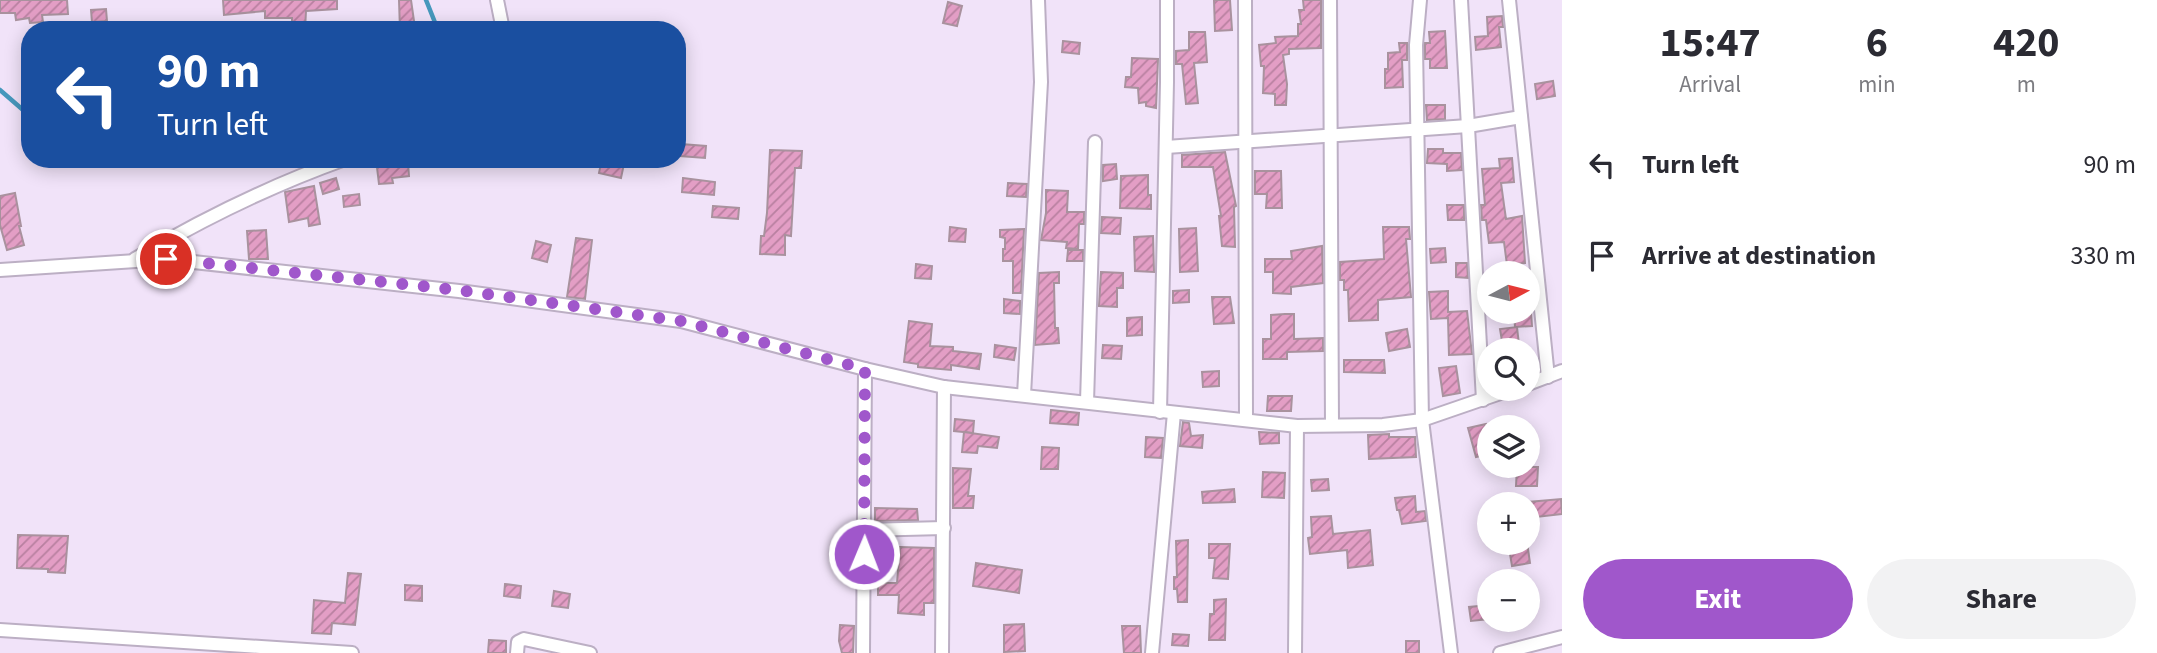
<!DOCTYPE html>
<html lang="en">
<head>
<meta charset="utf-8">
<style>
	:root { --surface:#fff; --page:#f2f2f3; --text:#2b2b33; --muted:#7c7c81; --accent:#a057cb }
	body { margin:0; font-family:"Source Sans 3",sans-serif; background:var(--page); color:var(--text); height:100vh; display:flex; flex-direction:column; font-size:26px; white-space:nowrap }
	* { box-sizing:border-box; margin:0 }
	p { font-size:23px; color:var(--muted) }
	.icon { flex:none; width:38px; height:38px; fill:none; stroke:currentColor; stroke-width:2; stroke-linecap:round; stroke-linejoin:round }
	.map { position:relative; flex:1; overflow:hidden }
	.panel { display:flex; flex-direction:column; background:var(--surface); width:595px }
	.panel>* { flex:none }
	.guide { position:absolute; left:21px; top:21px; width:665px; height:147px; border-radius:28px; box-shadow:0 4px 18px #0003; background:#1a4fa0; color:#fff; overflow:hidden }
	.needle { width:46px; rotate:83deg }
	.tools { position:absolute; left:1477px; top:261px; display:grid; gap:14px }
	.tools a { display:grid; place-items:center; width:63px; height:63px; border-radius:50%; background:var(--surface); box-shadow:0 4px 18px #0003; font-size:35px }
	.pin { position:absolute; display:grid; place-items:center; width:60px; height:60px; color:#fff; margin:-30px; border:4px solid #fff; border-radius:50%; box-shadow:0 2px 7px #0007 }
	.me { position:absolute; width:77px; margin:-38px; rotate:1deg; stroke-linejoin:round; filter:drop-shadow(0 0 5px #0008) }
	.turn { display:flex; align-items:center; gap:24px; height:147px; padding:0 21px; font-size:32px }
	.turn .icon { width:91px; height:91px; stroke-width:2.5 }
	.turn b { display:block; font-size:49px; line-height:60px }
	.eta { display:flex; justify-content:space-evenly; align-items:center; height:119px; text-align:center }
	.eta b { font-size:42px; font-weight:700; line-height:49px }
	.action { display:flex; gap:14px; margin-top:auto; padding:14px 21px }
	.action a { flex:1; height:80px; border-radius:42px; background:var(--accent); color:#fff; font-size:28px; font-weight:700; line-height:80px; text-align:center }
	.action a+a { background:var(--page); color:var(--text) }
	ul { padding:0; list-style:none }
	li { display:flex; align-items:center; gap:21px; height:91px; padding:0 21px }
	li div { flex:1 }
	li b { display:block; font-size:26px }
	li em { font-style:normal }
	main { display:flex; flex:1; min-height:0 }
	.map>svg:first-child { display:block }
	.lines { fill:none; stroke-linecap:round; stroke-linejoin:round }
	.stream { stroke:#4698bd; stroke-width:4.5 }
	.building { fill:url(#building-hatch); stroke:#a9929e; stroke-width:2 }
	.street-casing { stroke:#bcafc4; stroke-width:16 }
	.street { stroke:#fff; stroke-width:12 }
	.route { stroke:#a057cb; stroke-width:12; stroke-dasharray:0 21.6 }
</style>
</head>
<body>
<main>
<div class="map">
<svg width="1562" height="653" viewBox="0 0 1562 653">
	<defs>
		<pattern id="building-hatch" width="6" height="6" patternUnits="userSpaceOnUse" patternTransform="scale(1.75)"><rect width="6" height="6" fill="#e39ec5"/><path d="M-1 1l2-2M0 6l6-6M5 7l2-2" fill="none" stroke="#b880a0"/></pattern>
	</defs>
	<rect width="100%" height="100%" fill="#f1e3f9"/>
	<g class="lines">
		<g class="stream">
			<polyline points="426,0 438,30"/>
			<polyline points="0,90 30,116"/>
		</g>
	</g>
	<g class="building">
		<polygon points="0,0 67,0 68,14 42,15 43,22 30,23 29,18 16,20 15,13 0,13"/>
		<polygon points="223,0 337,0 337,9 306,11 305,30 292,30 292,18 265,18 265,11 224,15"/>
		<polygon points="399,0 411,0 415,28 400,30"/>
		<polygon points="1214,0 1230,0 1232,30 1215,31"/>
		<polygon points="1303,0 1321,0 1321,48 1289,49 1289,54 1283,55 1287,84 1286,105 1275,105 1275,94 1263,93 1264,66 1261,66 1259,45 1276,43 1275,37 1298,36 1298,24 1301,24 1299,10 1304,10"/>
		<polygon points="948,2 962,6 957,26 943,23"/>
		<polygon points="106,9 107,21 92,22 91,10"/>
		<polygon points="1502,16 1503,27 1499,27 1501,47 1476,50 1475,37 1488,36 1487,17"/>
		<polygon points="1445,31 1447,68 1430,68 1430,59 1425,59 1425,43 1430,43 1429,32"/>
		<polygon points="1189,32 1205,32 1207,62 1194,63 1198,103 1186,104 1182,64 1176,64 1176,51 1189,50"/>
		<polygon points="1063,41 1080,43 1079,54 1062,52"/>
		<polygon points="1399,43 1407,43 1407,60 1402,60 1403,87 1385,88 1385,69 1388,69 1388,53 1400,52"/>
		<polygon points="1132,58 1158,59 1156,108 1146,106 1146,102 1139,103 1138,88 1125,87 1126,77 1131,77"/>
		<polygon points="1553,81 1555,96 1537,99 1535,84"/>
		<polygon points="1426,105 1445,105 1445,119 1427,120"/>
		<polygon points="681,144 706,146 705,158 680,156"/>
		<polygon points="1428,149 1443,149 1443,153 1461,153 1462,170 1447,171 1447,164 1427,163"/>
		<polygon points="770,150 802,151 801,168 795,168 791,236 785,235 785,255 760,254 761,236 764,236 767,213"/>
		<polygon points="1225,152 1236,206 1234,207 1235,247 1222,246 1219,216 1221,216 1213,167 1182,167 1182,155"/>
		<polygon points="1512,158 1514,182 1501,183 1504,205 1506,219 1522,216 1525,263 1507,265 1504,242 1489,243 1486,220 1482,220 1481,205 1485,205 1482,169 1500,168 1499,159"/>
		<polygon points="376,159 390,159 391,163 408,162 409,176 392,178 393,183 379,184"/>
		<polygon points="602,159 625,159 621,178 599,173"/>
		<polygon points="1116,164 1117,179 1103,181 1103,165"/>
		<polygon points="1255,171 1281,171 1282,208 1266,208 1267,194 1255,194"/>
		<polygon points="1148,175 1148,195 1151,195 1151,209 1120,208 1121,176"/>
		<polygon points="336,178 339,189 323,194 320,183"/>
		<polygon points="683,178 715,182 714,195 682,192"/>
		<polygon points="1008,183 1027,184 1026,197 1007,196"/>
		<polygon points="314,186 320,224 309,226 308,218 289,222 285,192"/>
		<polygon points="1046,190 1068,191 1067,212 1084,212 1084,224 1079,224 1078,249 1066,248 1067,242 1041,240 1046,213"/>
		<polygon points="15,193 21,226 19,226 24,245 7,250 0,225 0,196"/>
		<polygon points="359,194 360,205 344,207 343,196"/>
		<polygon points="1447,205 1464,205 1464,220 1448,220"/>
		<polygon points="713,206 739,208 738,219 712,217"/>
		<polygon points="1102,217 1121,218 1120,234 1101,233"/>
		<polygon points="950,227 966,229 965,242 949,241"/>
		<polygon points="1383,227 1409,227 1410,239 1406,239 1411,297 1378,300 1378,320 1349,321 1348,290 1344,290 1344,280 1340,280 1340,262 1384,259"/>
		<polygon points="1196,228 1198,271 1180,272 1179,229"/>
		<polygon points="1024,229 1021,293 1013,293 1013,261 1003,261 1003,249 1005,249 1005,238 1000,237 1000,230"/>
		<polygon points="266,230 268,259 249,259 247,231"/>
		<polygon points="1153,236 1154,272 1135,271 1134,237"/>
		<polygon points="576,238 592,240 585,299 567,297"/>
		<polygon points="536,241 551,245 547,262 532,258"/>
		<polygon points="1322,246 1323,283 1291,287 1291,294 1273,293 1273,272 1265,272 1265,259 1292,259 1291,251"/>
		<polygon points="1445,248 1446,262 1431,263 1430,249"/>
		<polygon points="1068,250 1083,250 1083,261 1067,261"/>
		<polygon points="1456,263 1467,263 1468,278 1456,277"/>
		<polygon points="916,264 932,266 931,279 915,278"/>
		<polygon points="1059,272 1059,283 1054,283 1055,328 1058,328 1059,343 1035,345 1039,273"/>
		<polygon points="1101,272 1123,273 1123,288 1117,288 1117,307 1099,306"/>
		<polygon points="1189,290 1189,302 1173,303 1173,291"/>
		<polygon points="1448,291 1448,312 1467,311 1472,354 1449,355 1448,318 1431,319 1429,292"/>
		<polygon points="1212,297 1230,297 1234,323 1214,324"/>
		<polygon points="1004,299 1020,301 1020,314 1004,313"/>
		<polygon points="1514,312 1531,312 1532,326 1515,327"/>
		<polygon points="1285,314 1294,314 1294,339 1323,338 1323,351 1287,352 1287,359 1263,359 1263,339 1271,339 1271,315"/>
		<polygon points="1142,317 1142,335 1127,336 1127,318"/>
		<polygon points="909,321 932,324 930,346 953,347 953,351 981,354 979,369 951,365 951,370 918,367 918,364 904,362"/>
		<polygon points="1517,327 1519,345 1503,347 1500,329"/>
		<polygon points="1407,329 1410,347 1389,351 1386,333"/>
		<polygon points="995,345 1016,348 1014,360 994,357"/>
		<polygon points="1103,345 1122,346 1121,359 1102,358"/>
		<polygon points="1344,360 1384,360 1385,373 1344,372"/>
		<polygon points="1456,366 1460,393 1443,396 1439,368"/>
		<polygon points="1219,371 1219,386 1203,387 1202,372"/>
		<polygon points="1268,396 1292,396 1291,411 1267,411"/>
		<polygon points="1051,410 1079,413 1078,425 1050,423"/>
		<polygon points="955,419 974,421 973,433 954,431"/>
		<polygon points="1183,422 1189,423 1191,436 1203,435 1202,448 1180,446"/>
		<polygon points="1486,424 1489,437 1489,454 1476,457 1468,428"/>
		<polygon points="964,432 999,437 997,448 978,446 977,453 962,452"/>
		<polygon points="1259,432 1279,433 1279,443 1260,444"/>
		<polygon points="1389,434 1389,437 1415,437 1416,457 1369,459 1368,435"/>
		<polygon points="1146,437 1163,438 1161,458 1145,457"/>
		<polygon points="1042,447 1059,448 1058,469 1041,469"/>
		<polygon points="1517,467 1538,467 1537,486 1516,486"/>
		<polygon points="953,468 971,469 968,496 974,496 973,508 953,508"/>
		<polygon points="1263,472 1285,473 1284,498 1262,497"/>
		<polygon points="1328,479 1329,490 1312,491 1311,480"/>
		<polygon points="1234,489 1235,502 1203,503 1202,492"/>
		<polygon points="1415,496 1416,512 1425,511 1426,521 1402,524 1399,510 1397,510 1395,498"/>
		<polygon points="1561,499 1562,514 1528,518 1528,502"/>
		<polygon points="875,508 917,509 918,520 875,521"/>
		<polygon points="1331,516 1333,534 1370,530 1373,565 1348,568 1347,550 1310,554 1308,538 1312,537 1311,517"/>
		<polygon points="18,535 68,536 65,573 48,572 48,569 17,568"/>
		<polygon points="1188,540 1187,602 1178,602 1177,589 1174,589 1174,577 1177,577 1176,541"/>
		<polygon points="1508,542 1527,542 1530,563 1512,566"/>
		<polygon points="1209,544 1230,544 1228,579 1213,578 1215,558 1209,558"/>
		<polygon points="900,547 934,548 934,603 924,603 924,615 898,613 899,595 878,595 878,583 897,583"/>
		<polygon points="976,563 1022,570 1019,593 973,586"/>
		<polygon points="348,573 361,574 355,625 332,623 331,634 312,633 314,600 345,603"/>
		<polygon points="505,584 521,586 520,598 504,596"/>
		<polygon points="405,585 422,586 422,601 405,600"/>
		<polygon points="554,591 570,594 568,608 552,606"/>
		<polygon points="1226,599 1225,640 1209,640 1210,614 1214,614 1214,600"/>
		<polygon points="1489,605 1489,619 1471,621 1469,607"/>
		<polygon points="1024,624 1025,651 1004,652 1004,625"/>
		<polygon points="840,625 854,626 853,653 842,653 839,641"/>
		<polygon points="1122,626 1140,626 1141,653 1124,653"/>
		<polygon points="1173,634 1189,635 1188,646 1172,645"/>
		<polygon points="489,640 506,641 506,653 488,653"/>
		<rect x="1406" y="641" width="13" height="12"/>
	</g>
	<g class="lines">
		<defs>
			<g id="street">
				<polyline points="497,0 503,30"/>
				<polyline points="1245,0 1246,420"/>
				<polyline points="1330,0 1332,425"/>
				<polyline points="1420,0 1416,45 1422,420 1451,653"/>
				<polyline points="1461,0 1483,400"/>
				<polyline points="1509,0 1548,377"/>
				<polyline points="1166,147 1468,126 1521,117"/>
				<path d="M 135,259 C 199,221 275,184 345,159"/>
				<polyline points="0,270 166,259 459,291 681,321 865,369 944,387 1297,426 1383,425 1422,420 1515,388"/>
				<polyline points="1528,384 1562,371"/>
				<polyline points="1024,395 1041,82 1038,0"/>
				<polyline points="1087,402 1095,142"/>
				<polyline points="1160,412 1167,82 1167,0"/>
				<polyline points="864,530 944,528"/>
				<polyline points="0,630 352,653"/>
				<polyline points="517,653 518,642 524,639 590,653"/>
				<polyline points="863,653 865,369"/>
				<polyline points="942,653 944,387"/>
				<polyline points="1152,653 1174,413"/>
				<polyline points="1295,653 1297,426"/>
				<polyline points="1500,653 1562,637"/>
			</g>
		</defs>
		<use href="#street" class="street-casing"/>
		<use href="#street" class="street"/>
	</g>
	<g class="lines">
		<polyline class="route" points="166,259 458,290 681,321 865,369 864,554"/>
	</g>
</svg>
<div class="tools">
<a><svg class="needle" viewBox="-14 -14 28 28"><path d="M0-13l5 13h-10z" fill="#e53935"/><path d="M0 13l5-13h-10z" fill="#7c7c81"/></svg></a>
<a><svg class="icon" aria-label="search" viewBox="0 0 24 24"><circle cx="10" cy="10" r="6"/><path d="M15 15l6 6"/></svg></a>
<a><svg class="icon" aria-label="layers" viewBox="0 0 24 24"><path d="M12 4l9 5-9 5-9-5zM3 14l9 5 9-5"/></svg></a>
<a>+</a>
<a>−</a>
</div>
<div class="pin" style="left:166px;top:259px;background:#d93025"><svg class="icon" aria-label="arrive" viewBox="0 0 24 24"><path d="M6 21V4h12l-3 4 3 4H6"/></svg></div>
<svg class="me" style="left:864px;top:554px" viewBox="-20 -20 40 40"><circle r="17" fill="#a057cb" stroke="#fff" stroke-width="3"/><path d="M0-11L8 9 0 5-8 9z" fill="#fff"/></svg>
<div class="guide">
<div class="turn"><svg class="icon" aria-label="left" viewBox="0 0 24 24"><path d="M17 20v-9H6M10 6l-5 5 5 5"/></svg><div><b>90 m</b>Turn left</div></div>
</div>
</div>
<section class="panel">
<div class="eta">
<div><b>15:47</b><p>Arrival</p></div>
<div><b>6</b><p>min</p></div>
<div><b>420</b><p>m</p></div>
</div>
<ul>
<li><svg class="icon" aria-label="left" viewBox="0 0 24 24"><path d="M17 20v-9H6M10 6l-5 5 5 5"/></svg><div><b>Turn left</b></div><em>90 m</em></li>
<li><svg class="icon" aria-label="arrive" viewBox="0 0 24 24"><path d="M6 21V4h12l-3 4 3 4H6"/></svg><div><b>Arrive at destination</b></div><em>330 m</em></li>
</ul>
<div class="action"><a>Exit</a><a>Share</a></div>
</section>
</main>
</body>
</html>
